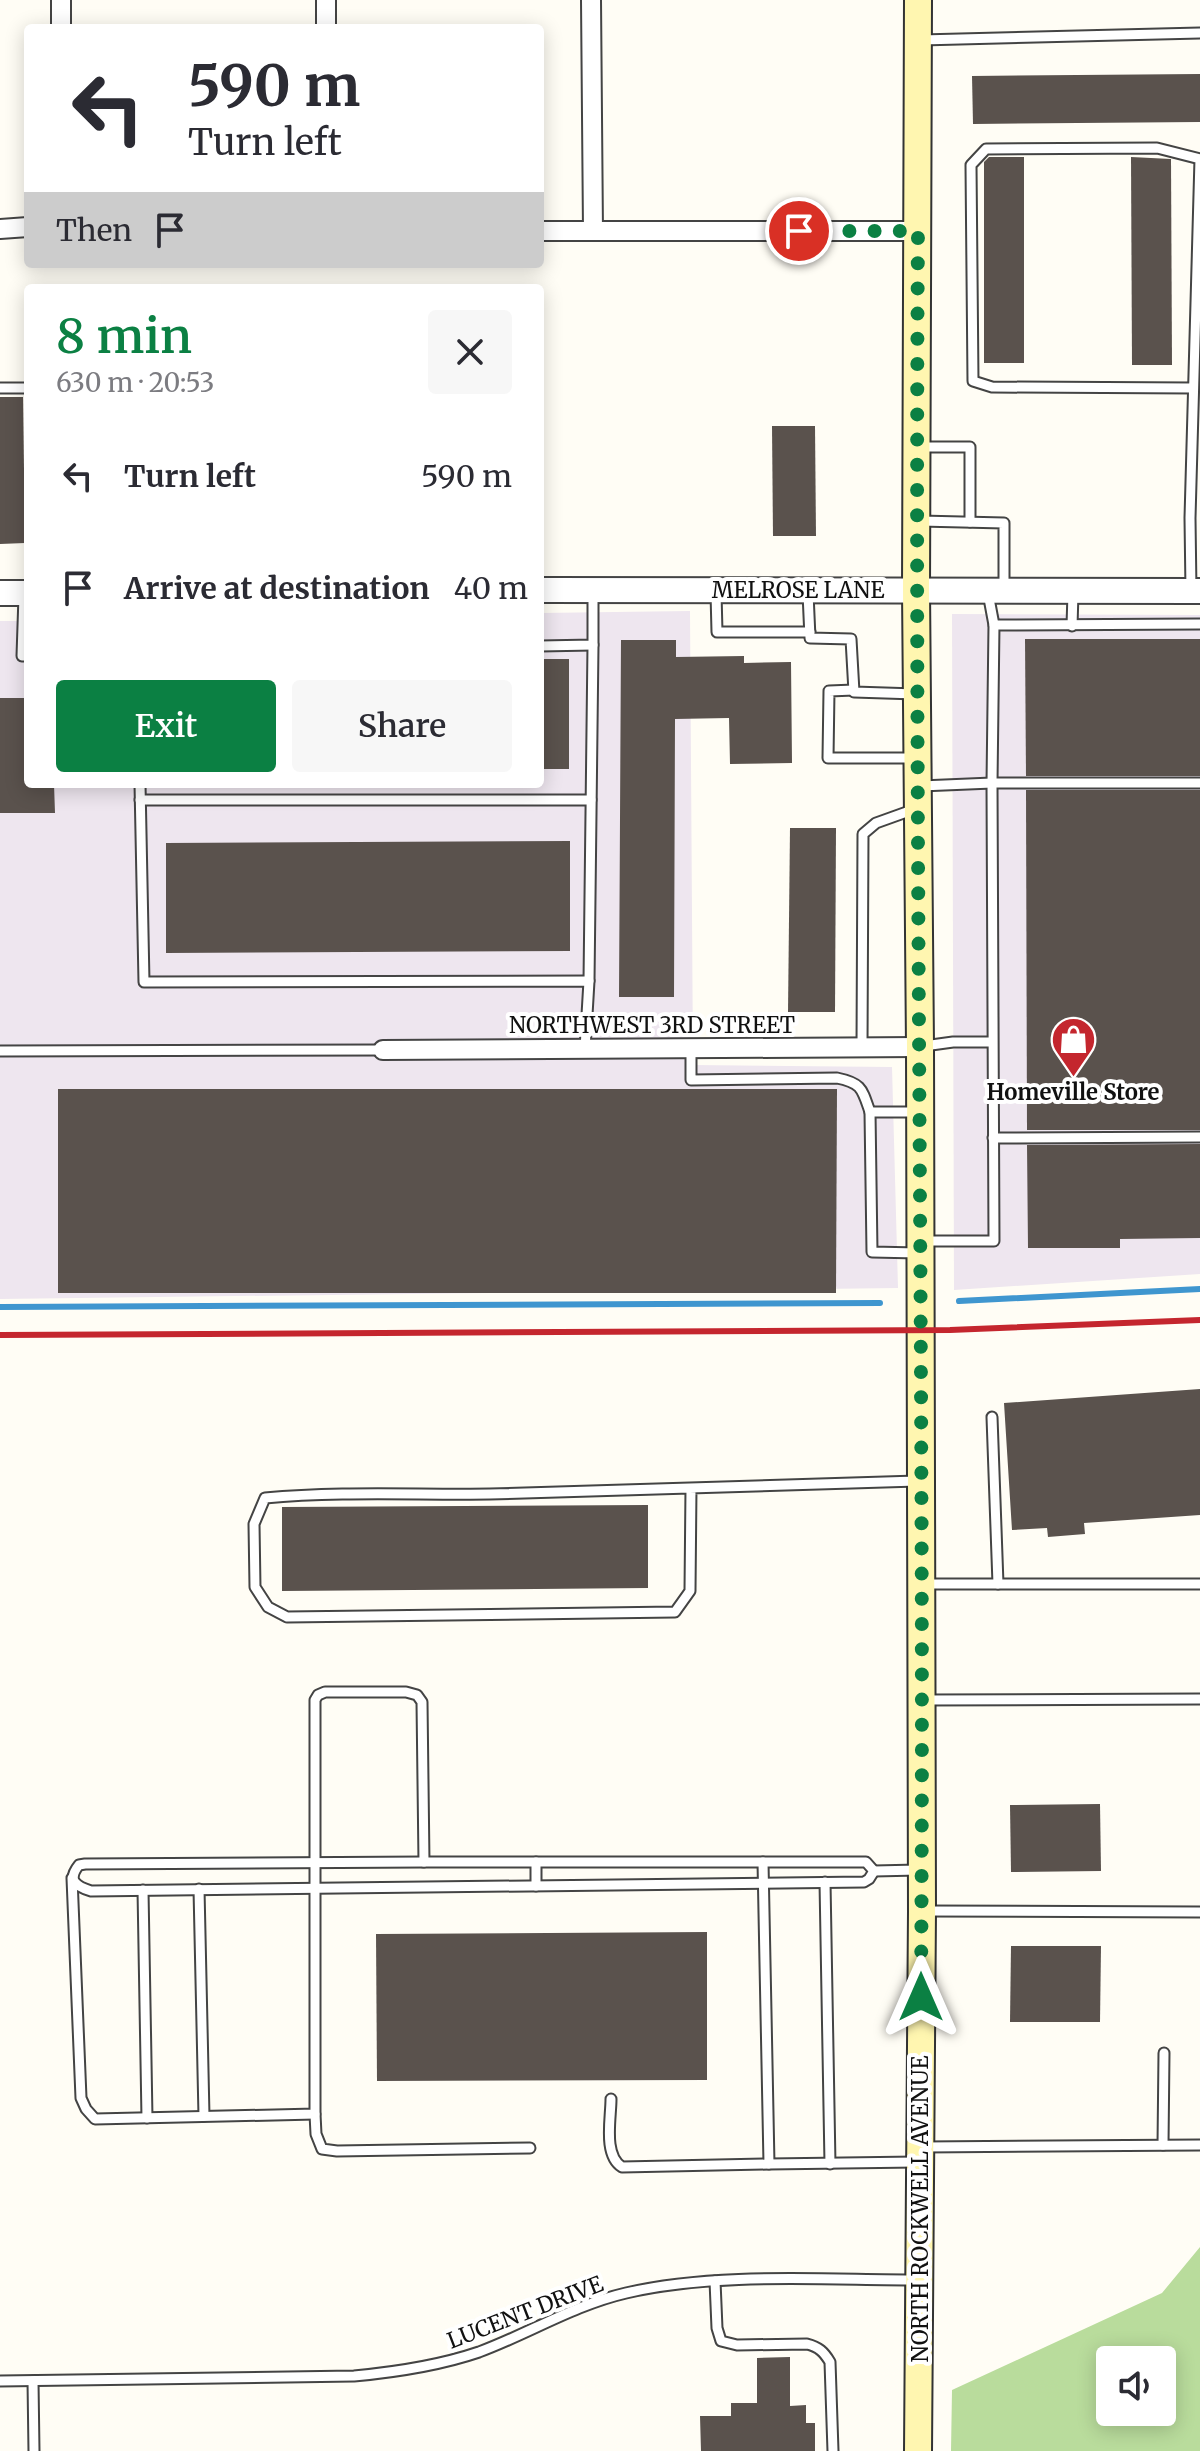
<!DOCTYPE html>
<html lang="en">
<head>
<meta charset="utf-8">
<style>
	:root { --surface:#fff; --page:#f7f7f7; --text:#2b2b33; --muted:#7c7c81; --accent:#0b8043 }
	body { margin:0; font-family:Merriweather,serif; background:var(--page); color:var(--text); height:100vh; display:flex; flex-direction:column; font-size:30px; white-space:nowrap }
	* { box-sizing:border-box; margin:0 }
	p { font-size:26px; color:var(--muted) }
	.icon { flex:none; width:44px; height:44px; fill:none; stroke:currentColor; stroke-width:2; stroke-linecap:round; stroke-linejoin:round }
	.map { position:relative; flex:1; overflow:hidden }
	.drawer { position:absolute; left:24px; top:284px; width:520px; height:504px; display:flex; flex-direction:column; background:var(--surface); border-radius:8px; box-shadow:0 4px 20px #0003 }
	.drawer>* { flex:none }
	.guide { position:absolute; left:24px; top:24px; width:520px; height:244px; border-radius:8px; box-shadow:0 4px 20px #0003; background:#fff; color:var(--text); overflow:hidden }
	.tools { position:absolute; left:1096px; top:2346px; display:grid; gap:16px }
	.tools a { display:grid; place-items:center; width:80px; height:80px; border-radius:8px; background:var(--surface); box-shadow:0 4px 20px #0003; font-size:40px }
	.pin { position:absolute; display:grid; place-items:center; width:68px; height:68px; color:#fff; margin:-34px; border:4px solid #fff; border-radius:50%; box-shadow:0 2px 8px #0007 }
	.me { position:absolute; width:88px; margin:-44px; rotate:0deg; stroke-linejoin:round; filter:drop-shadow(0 0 6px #0008) }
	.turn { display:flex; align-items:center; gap:28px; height:168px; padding:0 32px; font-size:36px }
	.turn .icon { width:104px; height:104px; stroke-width:2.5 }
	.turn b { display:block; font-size:56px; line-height:68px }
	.then { display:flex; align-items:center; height:76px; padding:0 32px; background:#0003; gap:16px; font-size:30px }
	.round { display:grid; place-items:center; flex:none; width:84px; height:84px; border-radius:8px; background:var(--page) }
	.summary { display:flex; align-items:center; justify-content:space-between; height:136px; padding:0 32px }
	h1 { font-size:48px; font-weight:600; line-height:60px; color:var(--accent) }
	.button { display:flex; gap:16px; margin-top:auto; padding:16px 32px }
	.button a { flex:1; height:92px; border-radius:8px; background:var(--accent); color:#fff; font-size:32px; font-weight:600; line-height:92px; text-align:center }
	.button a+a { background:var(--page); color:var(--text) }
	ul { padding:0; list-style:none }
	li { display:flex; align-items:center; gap:24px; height:112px; padding:0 32px }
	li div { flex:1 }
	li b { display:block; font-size:30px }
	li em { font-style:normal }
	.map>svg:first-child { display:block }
	.industrial { fill:#eee6ef }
	.forest { fill:#b9dc9c; fill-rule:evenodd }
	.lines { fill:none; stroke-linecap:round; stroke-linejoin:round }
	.stream { stroke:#3f96cf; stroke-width:6 }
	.building { fill:#5a524d }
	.service-casing { stroke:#444; stroke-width:13 }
	.minor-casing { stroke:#444; stroke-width:22 }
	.tertiary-casing { stroke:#444; stroke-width:28 }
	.secondary-casing { stroke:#333; stroke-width:30 }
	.service { stroke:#fff; stroke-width:9 }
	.minor { stroke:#fff; stroke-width:18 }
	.tertiary { stroke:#fff; stroke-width:24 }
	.secondary { stroke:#fff6b0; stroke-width:26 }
	.rail { stroke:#c4262e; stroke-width:6 }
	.route { stroke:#0b8043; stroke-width:14; stroke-dasharray:0 25.2 }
	.labels { text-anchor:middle; stroke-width:8; stroke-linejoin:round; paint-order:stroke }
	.street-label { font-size:22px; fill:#111; stroke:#fff }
	.poi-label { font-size:22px; font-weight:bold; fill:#111; stroke:#fff }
</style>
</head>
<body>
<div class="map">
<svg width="1200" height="2451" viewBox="0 0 1200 2451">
	<rect width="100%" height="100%" fill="#fffdf5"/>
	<g class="industrial">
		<polygon points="690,611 693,1065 892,1067 898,1288 0,1299 0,621 28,621 28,784 540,784 540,613"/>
		<polygon points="952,614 1200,615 1200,1274 954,1290"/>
	</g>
	<path class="forest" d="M 1200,2247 L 1200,2451 L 951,2451 L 952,2390 L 1162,2293 ZM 1110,2360 L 1162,2360 L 1162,2412 L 1110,2412 Z"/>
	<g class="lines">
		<g class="stream">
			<polyline points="959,1301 1200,1289"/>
			<polyline points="0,1307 880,1303"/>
		</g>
	</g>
	<g class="building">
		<polygon points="1200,74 1200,122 973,124 972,76"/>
		<polygon points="989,157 1024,157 1024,363 984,363 984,162"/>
		<polygon points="1131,157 1171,159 1172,365 1132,365"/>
		<polygon points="0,397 23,397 25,543 0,544"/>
		<polygon points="772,426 815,426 816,536 773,536"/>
		<polygon points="1025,639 1200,639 1200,776 1026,776"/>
		<polygon points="621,640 676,640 676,657 744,656 744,663 791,662 792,763 730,764 729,718 675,719 674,997 619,997"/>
		<rect x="540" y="659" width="29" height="110"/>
		<polygon points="0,698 28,698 28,784 54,784 55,813 0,813"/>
		<polygon points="1026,790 1200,790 1200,1130 1027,1130"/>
		<polygon points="790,828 836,828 835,1012 788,1012"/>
		<polygon points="570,841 570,951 166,953 166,843"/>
		<polygon points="58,1089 837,1089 836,1293 58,1293"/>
		<polygon points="1200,1144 1200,1238 1120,1239 1120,1248 1028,1248 1027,1145"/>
		<polygon points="1200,1389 1200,1515 1084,1523 1085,1534 1048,1537 1047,1528 1012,1530 1004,1403"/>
		<polygon points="648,1505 648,1588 282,1591 282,1507"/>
		<polygon points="1100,1804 1101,1871 1011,1872 1010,1805"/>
		<polygon points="707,1932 707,2080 377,2081 376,1934"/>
		<polygon points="1011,1946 1101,1946 1100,2022 1010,2022"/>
		<polygon points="790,2357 790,2406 806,2405 806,2423 815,2423 815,2451 701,2451 700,2416 731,2416 731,2403 757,2403 757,2358"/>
	</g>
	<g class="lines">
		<defs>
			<g id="service">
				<polyline points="921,40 1200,33"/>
				<polyline points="0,388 28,388"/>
				<polyline points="920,447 970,447 970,522"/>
				<polyline points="920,521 1004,523 1004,588"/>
				<polyline points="1191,591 1190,518 1200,159 1157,148 986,149 971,165 973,381 992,387 1193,388"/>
				<polyline points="716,593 717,632 810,632"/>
				<polyline points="808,593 810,638 851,639 854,692 916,694"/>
				<polyline points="988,593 994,625"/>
				<polyline points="24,596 22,656 28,656"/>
				<polyline points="1072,626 1073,593"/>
				<polyline points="540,646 593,645 593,593"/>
				<polyline points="854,690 829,691 828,758 917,758"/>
				<polyline points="140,784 144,982 589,981 585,1049"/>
				<polyline points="921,786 992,783 1200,783"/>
				<polyline points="140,800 591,800"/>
				<polyline points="589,981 593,645"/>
				<polyline points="924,1046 953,1042 992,1042"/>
				<polyline points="862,1047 863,834 876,823 915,809"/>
				<path d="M 691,1048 L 691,1080 L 837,1078 C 862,1083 862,1089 870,1112"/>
				<polyline points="0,1051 383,1050"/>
				<polyline points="917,1112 870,1112 872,1252 918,1253"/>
				<polyline points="993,1138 1200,1137"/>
				<polyline points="924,1241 994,1241 992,783 994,625 1200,624"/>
				<polyline points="992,1417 998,1584"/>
				<path d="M 691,1488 L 690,1591 L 675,1612 L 287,1617 L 268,1607 L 255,1587 L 254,1524 L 265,1498 C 340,1491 415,1495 490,1494 C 633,1490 775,1485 917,1481"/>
				<polyline points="924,1584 1200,1584"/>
				<polyline points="925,1700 1200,1699"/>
				<path d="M 424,1862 L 866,1862 L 874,1871 L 869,1879 L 864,1882 L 91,1891 C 75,1886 67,1880 79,1865 L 85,1864 Z"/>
				<polyline points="536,1862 536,1886"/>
				<polyline points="763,1862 769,2164 916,2162"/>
				<polyline points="874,1871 918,1870"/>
				<polyline points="72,1878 81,2098 86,2109 95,2119 315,2114 315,1700 318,1695 325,1692 406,1692 417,1695 422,1702 424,1862"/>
				<polyline points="825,1882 830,2164"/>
				<polyline points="199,1889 204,2116"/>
				<polyline points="143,1890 147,2118"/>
				<polyline points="925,1911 1200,1912"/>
				<path d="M 611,2099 C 611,2119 603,2155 622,2167 L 769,2164"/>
				<polyline points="315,2114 316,2134 322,2149 337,2151 530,2148"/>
				<polyline points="1163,2145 1164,2053"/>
				<polyline points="924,2147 1200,2145"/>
				<path d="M 715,2281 L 717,2328 L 721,2341 L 737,2345 L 807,2344 C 819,2347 824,2352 830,2362 L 833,2451"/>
				<path d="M 0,2381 L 354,2376 C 397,2372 438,2366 479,2352 C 528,2334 574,2305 626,2293 C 715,2272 825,2280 917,2280"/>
				<polyline points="33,2381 34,2451"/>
			</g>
			<g id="minor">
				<polyline points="61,0 61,28"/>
				<polyline points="326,0 326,28"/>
				<polyline points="591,0 593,231"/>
				<polyline points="0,229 28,227"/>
				<polyline points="540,231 918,231"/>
				<polyline points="383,1050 920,1047"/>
			</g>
			<g id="tertiary">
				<polyline points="540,590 1200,591"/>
				<polyline points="0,593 28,593"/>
			</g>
			<polyline id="secondary" points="918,0 916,590 920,1047 922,1911 918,2451"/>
		</defs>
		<use href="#service" class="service-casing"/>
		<use href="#minor" class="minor-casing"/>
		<use href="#tertiary" class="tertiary-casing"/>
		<use href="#secondary" class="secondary-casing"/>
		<use href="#service" class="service"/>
		<use href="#minor" class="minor"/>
		<use href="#tertiary" class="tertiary"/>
		<use href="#secondary" class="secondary"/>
		<polyline class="rail" points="0,1335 950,1330 1200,1320"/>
	</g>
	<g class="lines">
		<path class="route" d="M 799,231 L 918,231 C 914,820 925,1408 921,1997"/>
	</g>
	<defs>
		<symbol id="shop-pin" viewBox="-11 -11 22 30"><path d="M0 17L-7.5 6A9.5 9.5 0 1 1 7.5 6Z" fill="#c4262e" stroke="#fff"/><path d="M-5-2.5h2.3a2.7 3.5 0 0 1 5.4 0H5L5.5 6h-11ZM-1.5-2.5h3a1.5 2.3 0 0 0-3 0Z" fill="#fff"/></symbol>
	</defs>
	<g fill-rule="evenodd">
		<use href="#shop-pin" x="1048" y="1014" width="51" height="69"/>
	</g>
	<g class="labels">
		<g class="street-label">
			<text x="798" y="598">MELROSE LANE</text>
			<text x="652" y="1033">NORTHWEST 3RD STREET</text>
			<text transform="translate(920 2209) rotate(-90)" y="8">NORTH ROCKWELL AVENUE</text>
			<text transform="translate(525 2312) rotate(-21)" y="8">LUCENT DRIVE</text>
		</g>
		<g class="poi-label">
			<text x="1073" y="1100">Homeville Store</text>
		</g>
	</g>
</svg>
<div class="tools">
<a><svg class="icon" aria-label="sound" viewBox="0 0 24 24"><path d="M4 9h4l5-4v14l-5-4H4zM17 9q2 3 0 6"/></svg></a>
</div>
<div class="pin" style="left:799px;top:231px;background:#d93025"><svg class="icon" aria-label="arrive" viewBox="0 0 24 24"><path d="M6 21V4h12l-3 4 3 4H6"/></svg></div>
<svg class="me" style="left:921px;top:1997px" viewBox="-20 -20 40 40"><path d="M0-17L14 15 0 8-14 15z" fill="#0b8043" stroke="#fff" stroke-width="4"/></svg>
<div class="guide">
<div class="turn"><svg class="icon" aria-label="left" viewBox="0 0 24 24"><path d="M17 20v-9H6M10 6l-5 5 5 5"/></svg><div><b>590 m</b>Turn left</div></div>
<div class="then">Then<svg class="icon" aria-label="arrive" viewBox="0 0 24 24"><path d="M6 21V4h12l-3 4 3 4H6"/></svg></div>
</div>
<section class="drawer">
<div class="summary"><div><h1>8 min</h1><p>630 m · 20:53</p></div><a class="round"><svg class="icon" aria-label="close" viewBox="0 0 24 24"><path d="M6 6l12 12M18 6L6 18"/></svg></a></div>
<ul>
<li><svg class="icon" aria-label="left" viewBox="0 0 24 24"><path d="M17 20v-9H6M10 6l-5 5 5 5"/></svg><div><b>Turn left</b></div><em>590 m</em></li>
<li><svg class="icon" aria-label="arrive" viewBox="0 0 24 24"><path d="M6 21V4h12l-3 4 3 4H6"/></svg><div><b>Arrive at destination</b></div><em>40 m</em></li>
</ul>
<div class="button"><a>Exit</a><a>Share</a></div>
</section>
</div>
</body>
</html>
